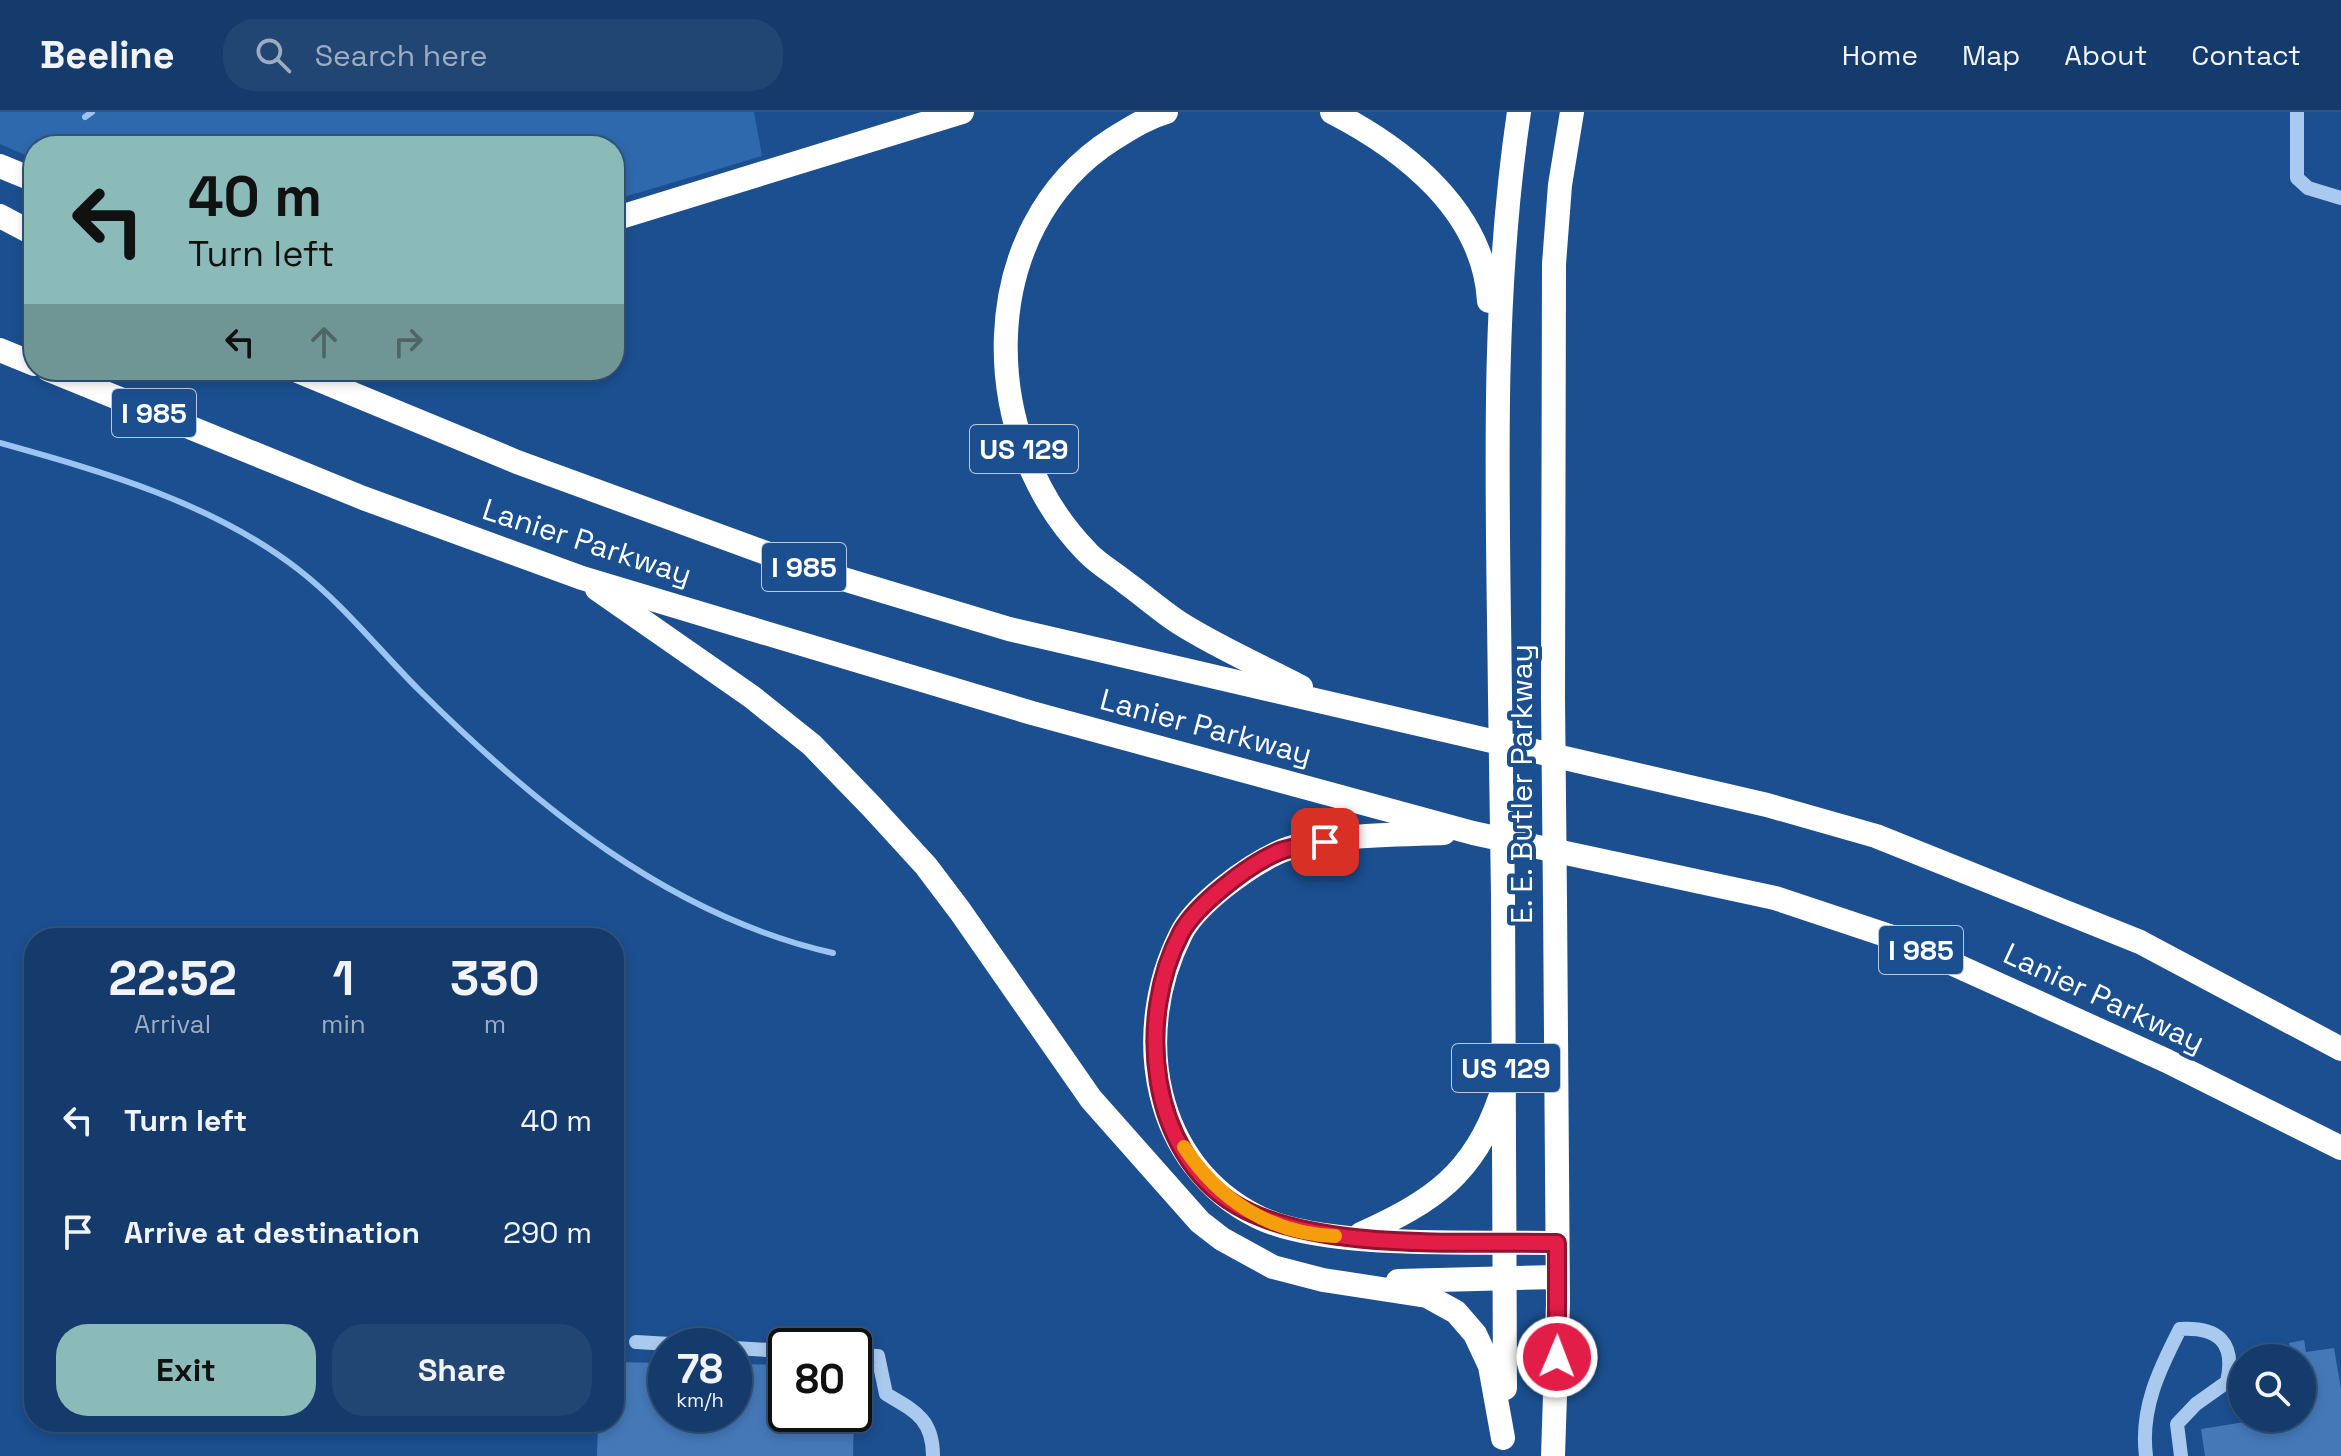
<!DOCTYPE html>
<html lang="en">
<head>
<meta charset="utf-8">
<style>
	:root { --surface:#143b6b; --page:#214673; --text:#f1f3f6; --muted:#9dadc1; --line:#33557e; --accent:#8bbbb9 }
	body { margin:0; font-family:"Space Grotesk",sans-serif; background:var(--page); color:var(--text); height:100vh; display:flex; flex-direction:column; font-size:30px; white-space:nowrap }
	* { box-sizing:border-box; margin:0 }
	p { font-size:26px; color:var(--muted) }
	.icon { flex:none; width:44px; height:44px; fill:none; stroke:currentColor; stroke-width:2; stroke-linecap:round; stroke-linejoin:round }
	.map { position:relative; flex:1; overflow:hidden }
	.details { position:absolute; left:24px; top:816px; width:600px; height:504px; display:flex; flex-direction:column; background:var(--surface); border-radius:32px; box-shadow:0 4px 12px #0003,0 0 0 2px var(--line) }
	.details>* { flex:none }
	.top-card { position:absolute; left:24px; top:24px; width:600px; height:244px; border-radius:32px; box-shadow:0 4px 12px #0003,0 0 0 2px var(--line); background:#8bbbb9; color:#111; overflow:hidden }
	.fabs { position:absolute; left:2228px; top:1232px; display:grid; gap:16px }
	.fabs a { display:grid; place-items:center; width:88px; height:88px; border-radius:50%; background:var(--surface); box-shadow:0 4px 12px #0003,0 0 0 2px var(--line); font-size:40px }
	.speed { position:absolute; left:648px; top:1216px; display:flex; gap:16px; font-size:40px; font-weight:700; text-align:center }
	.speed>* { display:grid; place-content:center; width:104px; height:104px; border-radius:50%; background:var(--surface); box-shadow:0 4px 12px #0003,0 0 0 2px var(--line); line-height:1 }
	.speed small { font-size:20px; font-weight:400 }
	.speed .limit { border:4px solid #111; border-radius:12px; background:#fff; color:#111 }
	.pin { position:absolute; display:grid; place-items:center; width:68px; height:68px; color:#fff; margin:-34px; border-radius:16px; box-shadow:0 4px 12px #0006 }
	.me { position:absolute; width:88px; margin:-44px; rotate:1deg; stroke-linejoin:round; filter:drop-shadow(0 0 6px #0008) }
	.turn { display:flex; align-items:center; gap:28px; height:168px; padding:0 32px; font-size:36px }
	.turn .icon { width:104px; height:104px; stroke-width:2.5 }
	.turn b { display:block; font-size:56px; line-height:68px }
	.lanes { display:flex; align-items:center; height:76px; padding:0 32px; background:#0003; justify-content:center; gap:40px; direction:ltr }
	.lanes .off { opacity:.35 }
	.eta { display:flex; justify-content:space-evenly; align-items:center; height:136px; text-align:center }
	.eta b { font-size:48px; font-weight:700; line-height:56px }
	.button { display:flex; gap:16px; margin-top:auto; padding:16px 32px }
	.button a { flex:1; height:92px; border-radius:32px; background:var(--accent); color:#111; font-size:32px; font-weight:700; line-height:92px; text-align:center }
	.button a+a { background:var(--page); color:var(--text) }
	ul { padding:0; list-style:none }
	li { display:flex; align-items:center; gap:24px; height:112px; padding:0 32px }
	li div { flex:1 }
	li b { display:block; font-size:30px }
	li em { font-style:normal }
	header { display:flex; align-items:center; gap:48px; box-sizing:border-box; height:112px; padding:0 40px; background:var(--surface); border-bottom:2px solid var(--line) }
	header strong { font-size:38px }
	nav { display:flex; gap:44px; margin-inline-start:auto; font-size:28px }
	.search { width:560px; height:72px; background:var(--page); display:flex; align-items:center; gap:20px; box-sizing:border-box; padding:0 28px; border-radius:32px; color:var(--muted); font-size:30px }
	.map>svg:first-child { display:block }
	.green { fill:#2e69ad }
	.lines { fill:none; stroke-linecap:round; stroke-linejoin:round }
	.stream { stroke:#9cc4f0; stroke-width:6 }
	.building { fill:#4478b7 }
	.minor { stroke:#a9c9ee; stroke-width:14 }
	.highway { stroke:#fff; stroke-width:24 }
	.highway-bridge { stroke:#fff; stroke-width:24 }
	.route-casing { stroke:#92132f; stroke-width:20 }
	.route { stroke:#e11d48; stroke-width:14 }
	.slow { stroke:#f59e0b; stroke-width:14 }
	.labels { text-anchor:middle; stroke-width:8; stroke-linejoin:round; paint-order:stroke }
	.shield { fill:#1b4f8f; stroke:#bbcadd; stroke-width:2 }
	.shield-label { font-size:28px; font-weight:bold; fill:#fff }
	.street-label { font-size:30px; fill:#fff; stroke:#1b4f8f }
</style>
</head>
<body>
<header>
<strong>Beeline</strong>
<div class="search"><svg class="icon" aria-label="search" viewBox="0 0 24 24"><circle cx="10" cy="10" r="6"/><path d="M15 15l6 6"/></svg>Search here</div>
<nav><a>Home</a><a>Map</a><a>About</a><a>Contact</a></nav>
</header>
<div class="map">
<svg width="2341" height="1344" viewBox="0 0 2341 1344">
	<rect width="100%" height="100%" fill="#1b4f8f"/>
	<polygon class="green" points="0,0 754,0 762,44 614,88 614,34 34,34 34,47 0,32"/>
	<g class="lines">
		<g class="stream">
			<polyline points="85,5 92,0"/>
			<path d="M 0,331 C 104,360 213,391 299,458 C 344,493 379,538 419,578 C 535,693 669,804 833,841"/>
		</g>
	</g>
	<g class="building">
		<polygon points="2304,1228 2306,1240 2334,1236 2341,1277 2341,1344 2205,1344 2201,1317 2270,1306 2302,1306 2302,1246 2291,1246 2289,1231"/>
		<polygon points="614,1250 666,1251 666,1302 734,1302 734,1252 786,1253 786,1302 854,1302 853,1344 597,1344 598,1310 614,1310"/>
	</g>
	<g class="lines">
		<g class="minor">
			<polyline points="2297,0 2297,66 2308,76 2341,86"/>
			<polyline points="636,1230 705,1234"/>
			<polyline points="734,1236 786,1239"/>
			<path d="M 854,1243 L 878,1244 L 886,1282 C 915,1299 933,1307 933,1344"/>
			<path d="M 2146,1344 C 2140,1297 2159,1258 2180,1217 C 2218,1215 2236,1230 2227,1270 L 2196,1292 L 2177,1312 L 2181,1344"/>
		</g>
		<g class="highway">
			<path d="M 1166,0 C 1146,6 1131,16 1113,27 C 972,117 977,328 1087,440 C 1098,452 1113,460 1125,470 C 1143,483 1160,498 1178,510 C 1217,535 1261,554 1301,575"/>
			<path d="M 1332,0 C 1406,38 1484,100 1489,189"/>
			<polyline points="0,54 34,68"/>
			<polyline points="0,104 34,122"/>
			<polyline points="614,107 962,0"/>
			<polyline points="0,238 34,252"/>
			<polyline points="49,258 363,386 582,466 1032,601 1473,721 1775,786 1898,827 2167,949 2341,1036"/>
			<polyline points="295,258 517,350 810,457 1009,517 1767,693 1876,724 2140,830 2341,937"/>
			<polyline points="597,477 752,585 812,633 872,695 926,754 960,799 1091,987 1200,1110 1222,1127 1273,1155 1323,1168 1427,1184 1456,1200 1475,1222 1490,1254 1503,1326"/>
			<path d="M 1500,585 C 1498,390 1490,194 1519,0"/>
			<polyline points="1553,585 1554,152 1560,73 1572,0"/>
			<path d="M 1444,721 C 1399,723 1317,722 1277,741 C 1247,755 1196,792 1181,822 C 1131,921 1152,1053 1258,1105 C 1326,1138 1478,1129 1557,1131"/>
			<polyline points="1503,783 1505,1276"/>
			<path d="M 1361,1122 C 1432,1090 1474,1062 1500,986"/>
			<polyline points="1398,1169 1557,1165"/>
			<polyline points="1553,1344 1558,1192 1555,789"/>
		</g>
		<g class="highway-bridge">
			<polyline points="1500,585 1503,783"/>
			<polyline points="1553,585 1555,789"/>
		</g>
	</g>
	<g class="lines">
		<defs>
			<path id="route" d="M 1325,730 C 1310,733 1292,734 1278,740 C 1248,753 1196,793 1181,821 C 1136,906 1148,1040 1236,1093 C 1315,1140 1465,1129 1557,1131 L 1557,1245"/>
		</defs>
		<use href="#route" class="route-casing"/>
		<use href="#route" class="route"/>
		<path class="slow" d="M 1184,1035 C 1218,1087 1270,1122 1335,1124"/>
	</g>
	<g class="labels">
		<g class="shield">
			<rect x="112" y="277" width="84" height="48" rx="6"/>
			<rect x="970" y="313" width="108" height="48" rx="6"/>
			<rect x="762" y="431" width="84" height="48" rx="6"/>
			<rect x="1879" y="814" width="84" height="48" rx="6"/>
			<rect x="1452" y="932" width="108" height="48" rx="6"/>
		</g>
		<g class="shield-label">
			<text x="154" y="311">I 985</text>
			<text x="1024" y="347">US 129</text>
			<text x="804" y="465">I 985</text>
			<text x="1921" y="848">I 985</text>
			<text x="1506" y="966">US 129</text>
		</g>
		<g class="street-label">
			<text transform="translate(587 430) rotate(18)" y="10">Lanier Parkway</text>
			<text transform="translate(1206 615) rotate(15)" y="10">Lanier Parkway</text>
			<text transform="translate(1522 672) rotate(-90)" y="10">E. E. Butler Parkway</text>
			<text transform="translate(2104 886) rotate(25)" y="10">Lanier Parkway</text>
		</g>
	</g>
</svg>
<div class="fabs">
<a><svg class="icon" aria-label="search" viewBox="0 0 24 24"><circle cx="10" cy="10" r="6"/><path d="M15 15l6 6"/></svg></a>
</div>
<div class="speed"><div>78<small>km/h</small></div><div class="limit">80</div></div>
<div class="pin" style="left:1325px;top:730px;background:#d93025"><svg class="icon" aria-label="arrive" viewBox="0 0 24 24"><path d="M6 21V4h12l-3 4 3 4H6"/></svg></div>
<svg class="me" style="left:1557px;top:1245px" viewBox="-20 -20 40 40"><circle r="17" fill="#e11d48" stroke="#fff" stroke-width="3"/><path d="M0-11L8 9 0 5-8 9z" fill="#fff"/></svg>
<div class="top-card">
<div class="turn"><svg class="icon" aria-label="left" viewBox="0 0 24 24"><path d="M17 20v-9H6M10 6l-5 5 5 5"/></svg><div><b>40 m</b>Turn left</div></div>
<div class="lanes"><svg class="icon" aria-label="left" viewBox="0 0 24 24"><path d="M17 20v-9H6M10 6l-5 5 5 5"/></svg><svg class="icon off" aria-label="ahead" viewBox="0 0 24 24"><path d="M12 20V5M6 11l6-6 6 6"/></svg><svg class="icon off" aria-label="right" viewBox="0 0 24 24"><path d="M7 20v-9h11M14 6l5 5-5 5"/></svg></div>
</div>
<section class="details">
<div class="eta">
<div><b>22:52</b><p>Arrival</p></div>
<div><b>1</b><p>min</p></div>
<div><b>330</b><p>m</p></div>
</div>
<ul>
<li><svg class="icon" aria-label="left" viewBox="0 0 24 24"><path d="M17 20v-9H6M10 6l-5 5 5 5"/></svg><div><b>Turn left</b></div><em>40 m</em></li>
<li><svg class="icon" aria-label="arrive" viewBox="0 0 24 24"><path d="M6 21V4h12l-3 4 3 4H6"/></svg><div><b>Arrive at destination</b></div><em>290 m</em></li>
</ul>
<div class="button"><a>Exit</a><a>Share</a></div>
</section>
</div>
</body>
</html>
